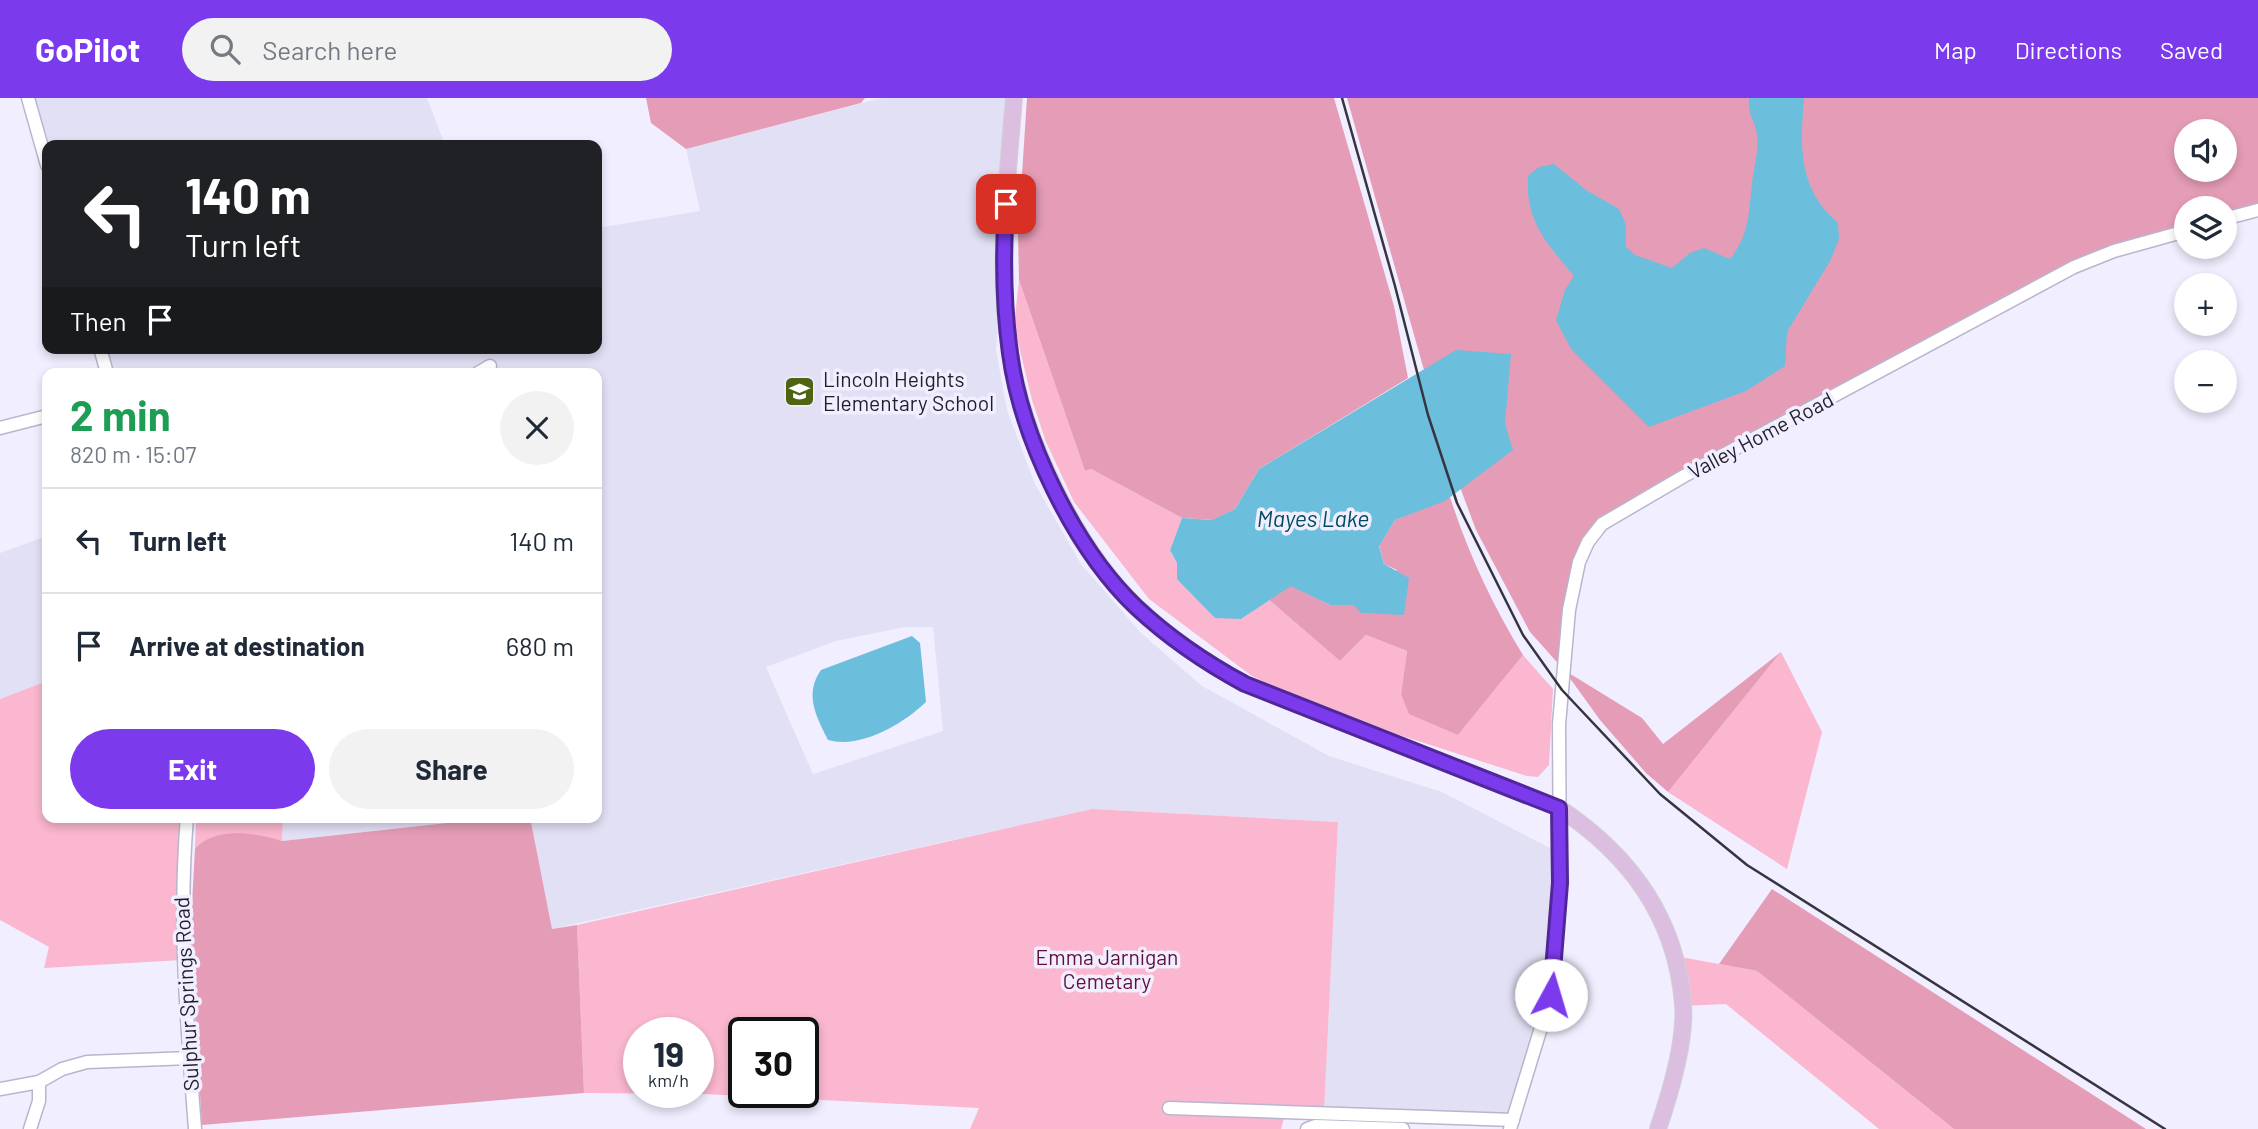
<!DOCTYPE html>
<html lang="en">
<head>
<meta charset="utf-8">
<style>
	:root { --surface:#fff; --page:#f2f2f3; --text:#1f2937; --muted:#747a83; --line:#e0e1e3; --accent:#7c3aed }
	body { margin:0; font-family:Barlow,sans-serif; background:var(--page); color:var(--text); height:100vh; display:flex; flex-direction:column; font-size:26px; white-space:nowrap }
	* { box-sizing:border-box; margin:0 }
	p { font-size:23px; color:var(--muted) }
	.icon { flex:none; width:38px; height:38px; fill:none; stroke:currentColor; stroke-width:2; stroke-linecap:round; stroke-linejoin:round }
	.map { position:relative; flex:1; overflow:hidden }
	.side { position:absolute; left:42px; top:270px; width:560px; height:455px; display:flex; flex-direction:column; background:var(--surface); border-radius:14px; box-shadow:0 4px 10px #0003 }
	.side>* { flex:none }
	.guide { position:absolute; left:42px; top:42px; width:560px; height:214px; border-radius:14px; box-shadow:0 4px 10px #0003; background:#202124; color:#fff; overflow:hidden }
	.fabs { position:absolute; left:2174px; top:21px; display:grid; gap:14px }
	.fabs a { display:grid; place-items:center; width:63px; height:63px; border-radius:50%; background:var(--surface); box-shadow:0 4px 10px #0003; font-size:35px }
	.speed { position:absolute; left:623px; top:919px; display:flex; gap:14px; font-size:35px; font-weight:700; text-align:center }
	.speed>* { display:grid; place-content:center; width:91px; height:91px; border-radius:50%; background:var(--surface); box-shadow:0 4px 10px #0003; line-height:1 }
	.speed small { font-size:18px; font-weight:400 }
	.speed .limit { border:4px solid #111; border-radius:10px; background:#fff; color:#111 }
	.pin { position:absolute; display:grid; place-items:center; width:60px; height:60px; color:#fff; margin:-30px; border-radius:14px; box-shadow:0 4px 10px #0006 }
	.me { position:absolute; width:77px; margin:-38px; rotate:6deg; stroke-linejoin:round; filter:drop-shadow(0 0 5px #0008) }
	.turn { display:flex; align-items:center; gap:24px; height:147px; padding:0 28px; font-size:32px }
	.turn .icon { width:91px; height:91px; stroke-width:2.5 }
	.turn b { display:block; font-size:49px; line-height:60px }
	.then { display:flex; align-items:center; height:66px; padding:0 28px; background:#0003; gap:14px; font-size:26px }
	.round { display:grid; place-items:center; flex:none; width:74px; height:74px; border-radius:37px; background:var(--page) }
	.summary { display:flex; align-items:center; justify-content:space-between; height:119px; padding:0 28px }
	h1 { font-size:42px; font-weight:700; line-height:52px; color:#1e9e55 }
	.action { display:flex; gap:14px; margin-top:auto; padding:14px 28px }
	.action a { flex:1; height:80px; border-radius:42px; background:var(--accent); color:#fff; font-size:28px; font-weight:700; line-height:80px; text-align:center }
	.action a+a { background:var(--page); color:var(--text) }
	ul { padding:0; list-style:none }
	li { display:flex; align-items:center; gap:21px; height:105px; padding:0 28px; border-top:2px solid var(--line) }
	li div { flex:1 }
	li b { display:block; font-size:26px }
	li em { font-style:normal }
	header { display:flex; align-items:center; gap:42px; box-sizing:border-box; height:98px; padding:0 35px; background:var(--accent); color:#fff }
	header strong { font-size:33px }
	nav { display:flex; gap:38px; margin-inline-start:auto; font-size:24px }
	.search { width:490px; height:63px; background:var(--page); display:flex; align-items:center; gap:18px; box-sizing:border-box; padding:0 24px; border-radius:38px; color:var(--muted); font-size:26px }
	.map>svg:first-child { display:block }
	.built { fill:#e2e0f4; fill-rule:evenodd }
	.green { fill:#fab7cf; fill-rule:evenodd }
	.forest { fill:#e59db7; fill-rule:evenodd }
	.water { fill:#6bbedc }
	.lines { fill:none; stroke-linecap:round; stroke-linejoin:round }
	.minor-casing { stroke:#b8b5ce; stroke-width:15 }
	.major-casing { stroke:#d2d2d4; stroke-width:18 }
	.minor { stroke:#fff; stroke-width:12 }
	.major { stroke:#dcbee0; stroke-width:16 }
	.rail { stroke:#36353f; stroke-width:2.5 }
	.route-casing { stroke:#51269a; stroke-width:18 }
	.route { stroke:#7c3aed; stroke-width:12 }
	.labels { text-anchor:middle; stroke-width:7; stroke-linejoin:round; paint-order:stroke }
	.poi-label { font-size:21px; fill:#201f28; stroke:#f1efff; text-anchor:start }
	.street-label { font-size:21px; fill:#201f28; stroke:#f1efff }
	.park-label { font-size:21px; fill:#620e38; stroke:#f1efff }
	.water-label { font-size:23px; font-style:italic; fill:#004b60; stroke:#f1efff }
</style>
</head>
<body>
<header>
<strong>GoPilot</strong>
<div class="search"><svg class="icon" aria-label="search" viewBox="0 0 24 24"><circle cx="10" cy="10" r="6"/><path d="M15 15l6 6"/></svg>Search here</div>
<nav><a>Map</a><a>Directions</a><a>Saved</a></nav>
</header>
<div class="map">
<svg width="2258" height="1031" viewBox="0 0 2258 1031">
	<rect width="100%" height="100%" fill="#f1efff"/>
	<g class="built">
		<polygon points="28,0 427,0 445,47 47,47"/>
		<path d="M 882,0 L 1014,0 L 996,252 L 1007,312 L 1035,386 L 1081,466 L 1141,535 L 1202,588 L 1329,658 L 1442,694 L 1552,751 L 1552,835 L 1545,906 L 1513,1022 L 1324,1014 L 1338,724 L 1092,711 L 552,831 L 530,719 L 597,719 L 597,275 L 107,275 L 100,250 L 597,250 L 597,130 L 700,113 L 686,51 ZM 905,529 L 933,529 L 943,633 L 813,676 L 766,569 L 836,543 Z"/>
		<polygon points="47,438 47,583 0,601 0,455"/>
		<polygon points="283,719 502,719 282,743"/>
	</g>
	<g class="green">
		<polygon points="1019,182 1085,373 1091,371 1182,420 1170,452 1177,465 1177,481 1241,521 1269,502 1340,563 1366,537 1407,553 1401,596 1458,637 1523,557 1553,591 1549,667 1538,679 1527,678 1312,609 1252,578 1149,501 1074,404 1046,344 1032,302 1014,228"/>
		<polygon points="1781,554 1822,634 1787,771 1668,694"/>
		<polygon points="47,583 47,719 187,719 182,862 44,870 49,849 0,822 0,601"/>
		<path d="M 1092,711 L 1338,724 L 1324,1014 L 1286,1012 L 1281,1031 L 970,1031 L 979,1010 L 704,996 L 584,995 L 577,827 ZM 639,934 L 698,934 L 698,994 L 639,994 ZM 744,934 L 803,934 L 803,994 L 744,994 Z"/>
		<path d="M 196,719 L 283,719 L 282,743 C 257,736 215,730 195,750 Z"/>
		<polygon points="1675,858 1757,873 1954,1031 1879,1031 1726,906 1683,908"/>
	</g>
	<g class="forest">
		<polygon points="646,0 865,0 861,5 686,51 651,25"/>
		<polygon points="1027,0 1334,0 1394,208 1408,280 1259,371 1235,411 1213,422 1182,420 1091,371 1085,373 1019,182 1018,137"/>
		<path d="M 1347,0 L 2258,0 L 2258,112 L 2224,121 L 2224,110 L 2186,110 L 2186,133 L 2114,153 L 1627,410 L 1588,444 L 1564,572 L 1642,620 L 1663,646 L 1781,554 L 1668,694 L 1646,675 L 1600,622 L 1564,572 L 1530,534 L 1476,432 L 1448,357 ZM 2186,33 L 2224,33 L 2224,72 L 2186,72 Z"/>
		<path d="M 1450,399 C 1468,455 1492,506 1523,557 L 1458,637 L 1409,616 L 1401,596 L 1407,553 L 1366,537 L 1340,563 L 1269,502 L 1291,487 L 1330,507 L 1355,507 L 1397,472 L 1384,466 L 1379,447 L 1395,422 Z"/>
		<path d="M 502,719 L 530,719 L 552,831 L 577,827 L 584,995 L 202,1027 L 190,843 L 195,750 C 217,728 256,735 282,743 Z"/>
		<polygon points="1772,791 2146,1031 1954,1031 1757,873 1719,866"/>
	</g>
	<g class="water">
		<path d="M 1749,0 L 1804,0 C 1800,50 1798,90 1838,125 L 1839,141 L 1830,163 L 1787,234 L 1785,268 L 1746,293 L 1649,329 L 1571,251 L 1556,222 L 1565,192 L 1574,178 C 1547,145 1525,124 1528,78 L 1539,69 L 1554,66 L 1586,92 L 1619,111 L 1626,127 L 1626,149 L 1635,157 L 1672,170 L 1690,155 L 1704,150 L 1730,161 C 1749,138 1749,113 1752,85 C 1754,68 1759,53 1757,36 C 1755,23 1747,15 1749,0 Z"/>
		<polygon points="1456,252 1511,256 1505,326 1513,352 1445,403 1395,422 1379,448 1384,466 1409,480 1404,517 1361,515 1354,507 1330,507 1291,488 1241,521 1215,520 1177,481 1177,465 1170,452 1182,420 1212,422 1235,411 1259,371"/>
		<path d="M 912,538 L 920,545 L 926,604 C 903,626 861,651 828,642 C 816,618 804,596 821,572 Z"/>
	</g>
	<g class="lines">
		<defs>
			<g id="minor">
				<polyline points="28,0 47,67"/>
				<polyline points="2224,121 2258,112"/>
				<polyline points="100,250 107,275"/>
				<polyline points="478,275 490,268"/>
				<polyline points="0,330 47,318"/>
				<path d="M 187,719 C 178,826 187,925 195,1031"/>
				<polyline points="0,991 39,984 62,971 87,964 190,960"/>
				<polyline points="1169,1010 1513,1022"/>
				<polyline points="30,1031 39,1003 39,984"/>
				<polyline points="1307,1031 1315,1028 1403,1031"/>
				<polyline points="1510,1031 1551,897 1560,785 1559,626 1569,512 1579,464 1588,444 1602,426 1684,378 2074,169 2114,153 2186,133"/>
			</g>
			<path id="major" d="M 1014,0 C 1007,84 997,171 1010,255 C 1022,337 1076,452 1137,509 C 1168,539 1207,565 1245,586 L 1559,710 C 1630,757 1676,819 1683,906 C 1686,943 1670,996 1658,1031"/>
		</defs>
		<use href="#minor" class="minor-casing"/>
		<use href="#major" class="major-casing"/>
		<use href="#minor" class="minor"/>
		<use href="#major" class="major"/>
		<polyline class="rail" points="1342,0 1395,188 1428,317 1457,405 1523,537 1562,592 1660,696 1747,767 2165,1031"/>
	</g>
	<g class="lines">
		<defs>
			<path id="route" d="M 1006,106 C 1003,155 1003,205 1010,255 C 1021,339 1074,450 1136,509 C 1168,539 1206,565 1245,586 L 1559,710 L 1560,785 L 1551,897"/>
		</defs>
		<use href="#route" class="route-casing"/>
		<use href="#route" class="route"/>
	</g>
	<defs>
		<symbol id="school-square" viewBox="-11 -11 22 22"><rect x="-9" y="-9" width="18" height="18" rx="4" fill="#4e6411" stroke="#f1efff"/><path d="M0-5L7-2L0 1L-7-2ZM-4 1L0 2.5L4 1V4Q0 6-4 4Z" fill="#fff"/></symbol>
	</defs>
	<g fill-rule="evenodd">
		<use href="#school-square" x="782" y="276" width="35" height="35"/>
	</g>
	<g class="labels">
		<g class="poi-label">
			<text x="823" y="289">Lincoln Heights<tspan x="823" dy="24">Elementary School</tspan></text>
		</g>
		<g class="street-label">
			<text transform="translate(1761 338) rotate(-28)" y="7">Valley Home Road</text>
			<text transform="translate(187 896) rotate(-93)" y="7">Sulphur Springs Road</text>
		</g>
		<g class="park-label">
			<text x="1107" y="867">Emma Jarnigan<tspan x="1107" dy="24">Cemetary</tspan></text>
		</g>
		<g class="water-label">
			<text x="1313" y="429">Mayes Lake</text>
		</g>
	</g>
</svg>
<div class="fabs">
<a><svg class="icon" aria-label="sound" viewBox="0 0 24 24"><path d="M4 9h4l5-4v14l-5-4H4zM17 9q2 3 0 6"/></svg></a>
<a><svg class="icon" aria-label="layers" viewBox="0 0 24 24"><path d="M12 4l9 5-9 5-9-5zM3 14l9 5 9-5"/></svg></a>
<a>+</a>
<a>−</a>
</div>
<div class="speed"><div>19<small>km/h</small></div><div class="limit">30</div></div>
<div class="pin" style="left:1006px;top:106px;background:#d93025"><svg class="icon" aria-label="arrive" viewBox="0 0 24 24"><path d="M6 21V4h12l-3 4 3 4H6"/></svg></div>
<svg class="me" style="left:1551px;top:897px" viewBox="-20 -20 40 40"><circle r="19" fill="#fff"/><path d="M0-13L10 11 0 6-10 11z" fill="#7c3aed"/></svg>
<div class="guide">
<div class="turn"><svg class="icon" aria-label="left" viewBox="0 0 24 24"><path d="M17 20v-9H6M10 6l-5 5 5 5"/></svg><div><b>140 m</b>Turn left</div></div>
<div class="then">Then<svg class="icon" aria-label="arrive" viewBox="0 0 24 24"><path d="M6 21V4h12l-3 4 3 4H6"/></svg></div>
</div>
<section class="side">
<div class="summary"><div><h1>2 min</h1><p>820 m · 15:07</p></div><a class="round"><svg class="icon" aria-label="close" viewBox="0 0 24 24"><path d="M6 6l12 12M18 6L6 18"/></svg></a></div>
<ul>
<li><svg class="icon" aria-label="left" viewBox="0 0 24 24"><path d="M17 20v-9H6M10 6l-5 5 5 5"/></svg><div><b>Turn left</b></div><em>140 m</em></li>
<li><svg class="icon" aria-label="arrive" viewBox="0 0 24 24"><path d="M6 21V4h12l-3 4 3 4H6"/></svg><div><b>Arrive at destination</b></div><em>680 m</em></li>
</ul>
<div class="action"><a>Exit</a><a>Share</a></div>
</section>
</div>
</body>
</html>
